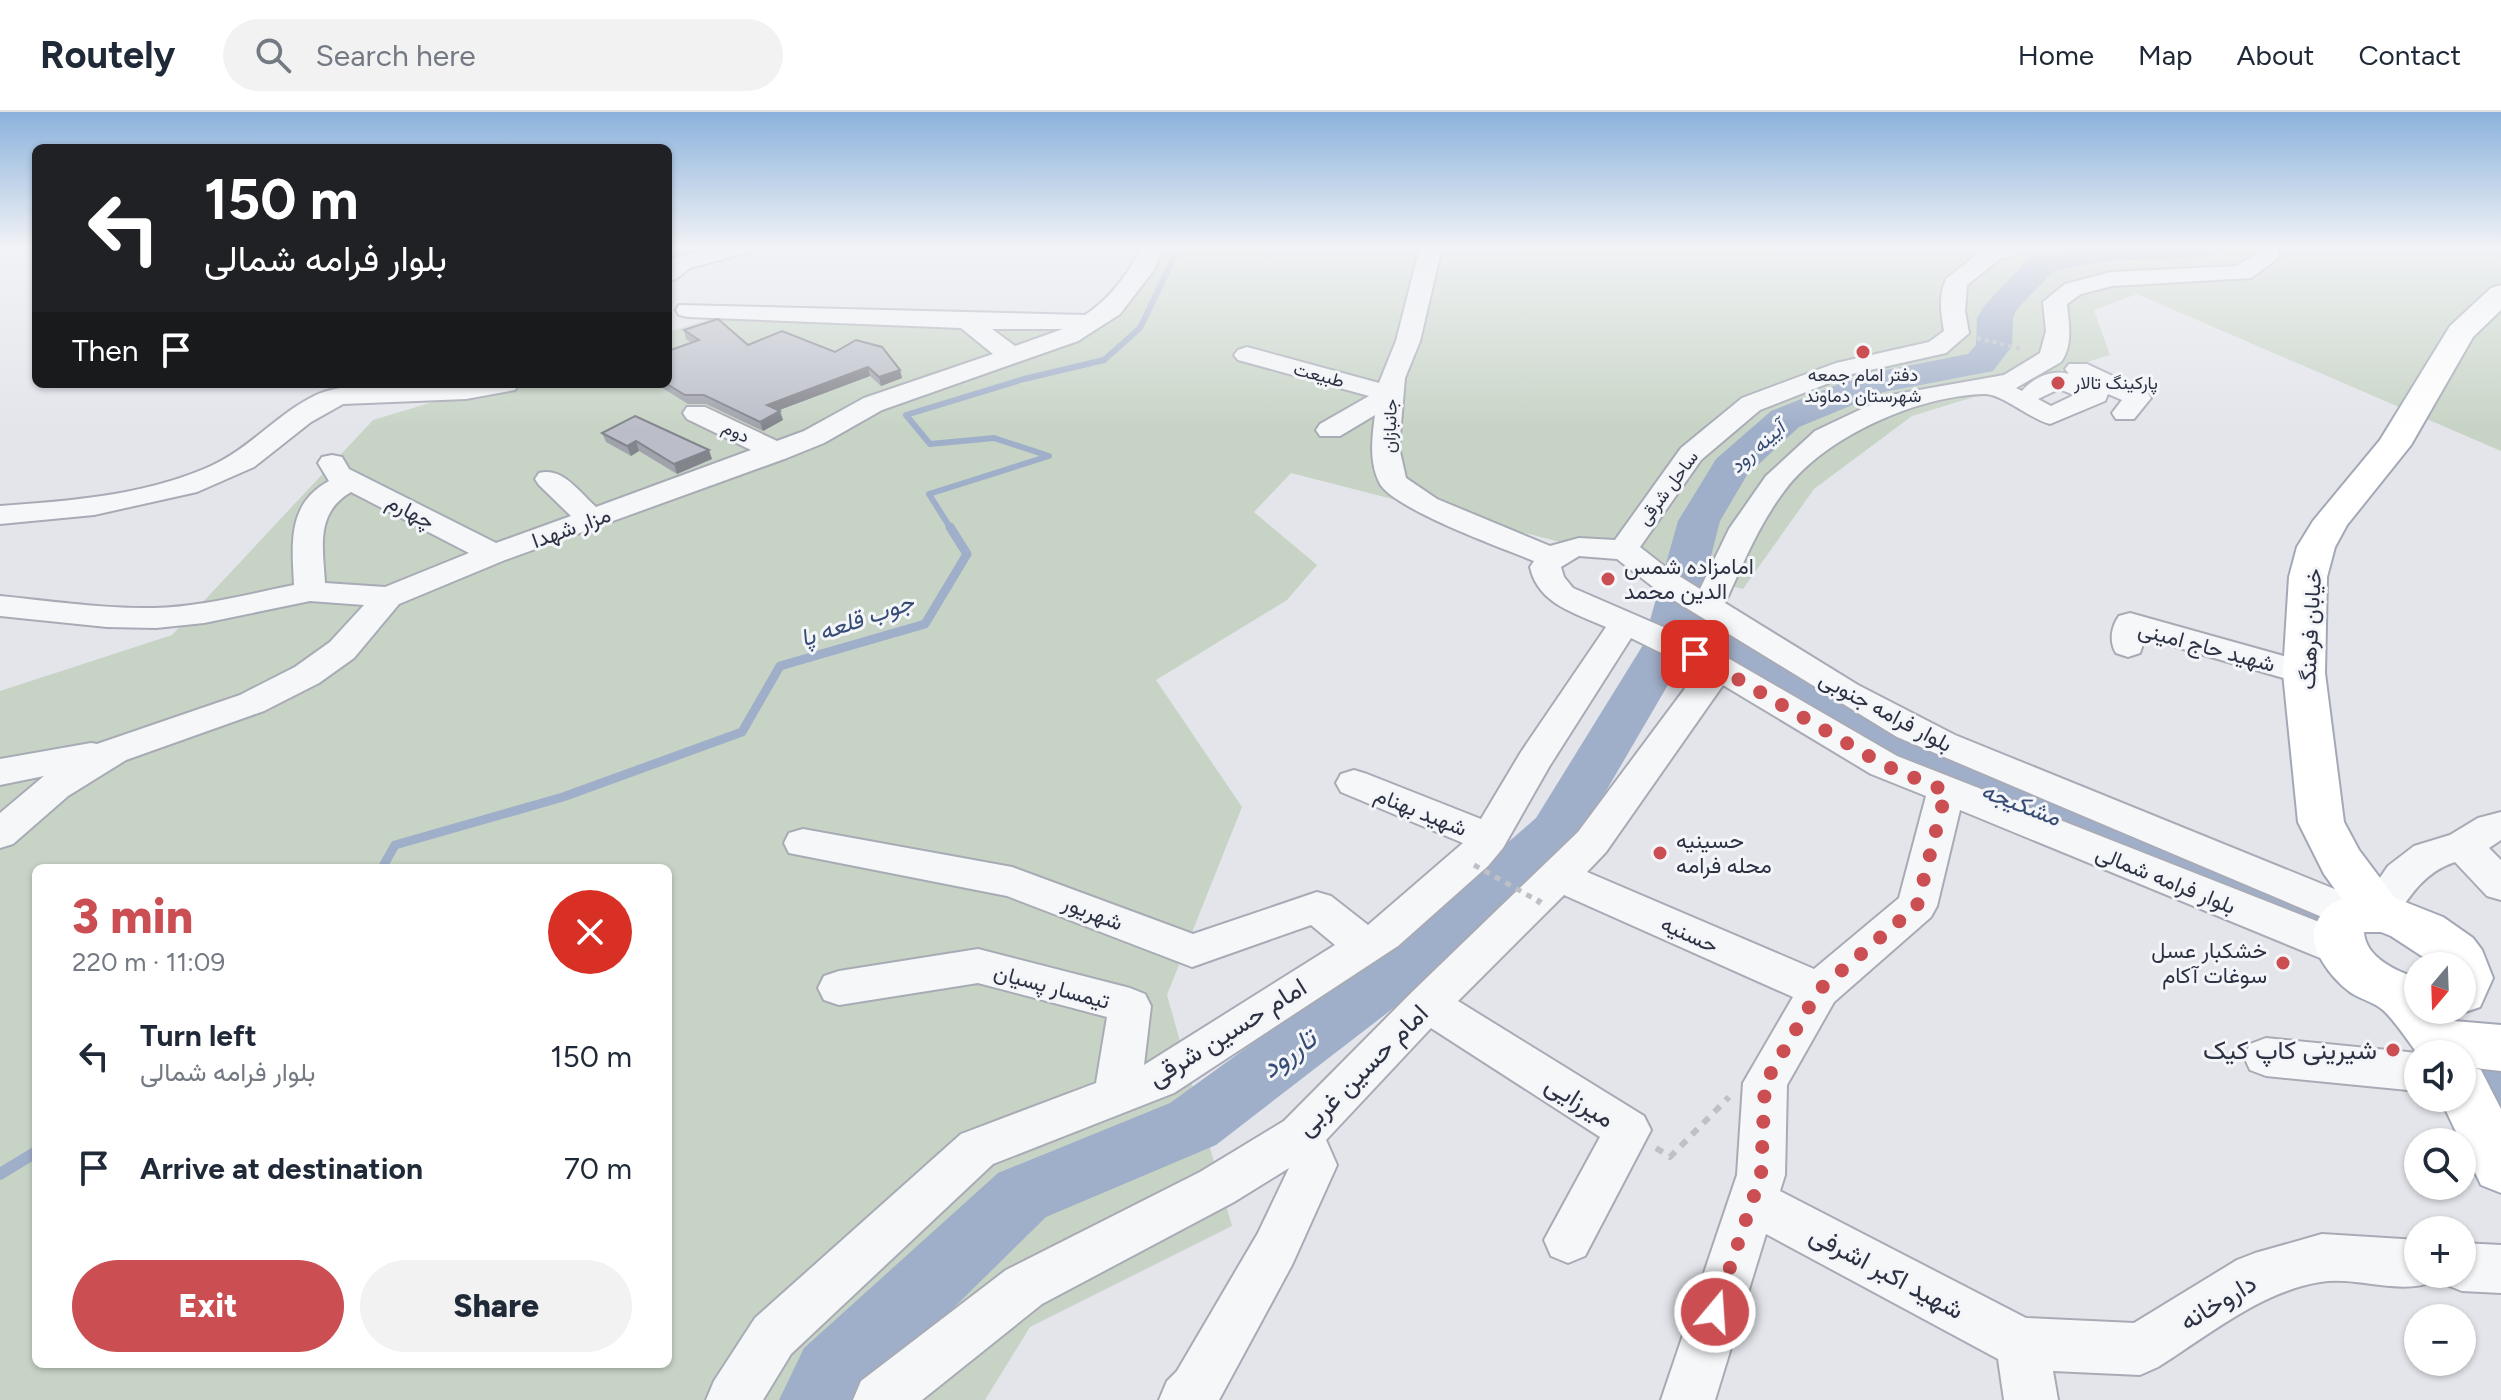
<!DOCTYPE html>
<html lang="en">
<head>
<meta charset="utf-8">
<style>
	:root { --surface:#fff; --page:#f2f2f3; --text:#1f2937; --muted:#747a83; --line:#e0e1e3; --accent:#ca4e52 }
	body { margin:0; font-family:Figtree,Vazirmatn,sans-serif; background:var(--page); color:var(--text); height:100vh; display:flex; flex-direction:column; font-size:30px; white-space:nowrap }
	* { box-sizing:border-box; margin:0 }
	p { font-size:26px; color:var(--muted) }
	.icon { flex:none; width:44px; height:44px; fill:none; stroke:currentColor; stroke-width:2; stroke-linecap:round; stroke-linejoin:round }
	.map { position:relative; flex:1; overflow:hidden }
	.panel { position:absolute; left:32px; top:752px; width:640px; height:504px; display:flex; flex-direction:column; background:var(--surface); border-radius:12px; box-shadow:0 2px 6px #0004 }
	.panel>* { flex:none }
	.hud { position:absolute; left:32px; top:32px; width:640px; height:244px; border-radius:12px; box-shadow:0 2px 6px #0004; background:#202124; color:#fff; overflow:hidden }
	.needle { width:52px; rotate:199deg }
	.buttons { position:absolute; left:2404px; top:840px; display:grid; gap:16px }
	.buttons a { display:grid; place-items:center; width:72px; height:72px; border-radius:50%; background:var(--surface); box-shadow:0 2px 6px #0004; font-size:40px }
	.pin { position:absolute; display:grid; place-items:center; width:68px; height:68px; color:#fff; margin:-34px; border-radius:16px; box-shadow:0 4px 12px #0006 }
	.me { position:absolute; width:88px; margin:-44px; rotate:18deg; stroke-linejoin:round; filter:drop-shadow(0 0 6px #0008) }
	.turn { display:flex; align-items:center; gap:28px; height:168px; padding:0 40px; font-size:36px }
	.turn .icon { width:104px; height:104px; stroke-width:2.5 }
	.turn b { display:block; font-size:56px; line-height:68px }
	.then { display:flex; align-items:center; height:76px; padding:0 40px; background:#0003; gap:16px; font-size:30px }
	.round { display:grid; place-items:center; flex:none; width:84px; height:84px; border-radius:42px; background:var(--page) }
	.summary { display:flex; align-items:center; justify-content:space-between; height:136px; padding:0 40px }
	h1 { font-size:48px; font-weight:800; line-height:60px; color:var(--accent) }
	.primary-button { display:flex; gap:16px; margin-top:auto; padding:16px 40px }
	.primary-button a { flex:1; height:92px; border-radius:48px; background:var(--accent); color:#fff; font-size:32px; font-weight:800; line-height:92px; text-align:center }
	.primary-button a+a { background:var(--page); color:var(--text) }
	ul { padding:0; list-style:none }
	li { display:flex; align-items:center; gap:24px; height:112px; padding:0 40px }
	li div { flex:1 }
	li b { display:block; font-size:30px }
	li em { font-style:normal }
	header { display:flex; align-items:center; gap:48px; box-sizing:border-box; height:112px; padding:0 40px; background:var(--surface); border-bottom:2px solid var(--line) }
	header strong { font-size:38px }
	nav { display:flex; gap:44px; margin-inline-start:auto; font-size:28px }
	.search { width:560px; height:72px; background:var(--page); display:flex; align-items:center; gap:20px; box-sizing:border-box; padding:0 28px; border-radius:44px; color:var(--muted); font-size:30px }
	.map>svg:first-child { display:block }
	.green { fill:#c7d4c5; fill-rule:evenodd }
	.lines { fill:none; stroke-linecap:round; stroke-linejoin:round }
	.stream-far2 { stroke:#a0afc9; stroke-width:6 }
	.stream-far1 { stroke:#a0afc9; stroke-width:9 }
	.stream { stroke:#a0afc9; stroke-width:12 }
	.river { fill:#a0afc9; fill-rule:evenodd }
	.minor-casing { stroke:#a8abb5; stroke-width:4 }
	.major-casing { stroke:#a3a8b6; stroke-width:4 }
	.path-far1 { stroke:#bdc0c6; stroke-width:4; stroke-dasharray:4 4; stroke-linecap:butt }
	.path { stroke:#bdc0c6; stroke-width:6; stroke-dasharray:8 8; stroke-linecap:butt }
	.minor { fill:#f6f7f9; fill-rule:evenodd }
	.major { fill:#fff; fill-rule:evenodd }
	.path-bridge-far1 { stroke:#bdc0c6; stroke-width:5; stroke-dasharray:6 6; stroke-linecap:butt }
	.path-bridge { stroke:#bdc0c6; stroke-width:6; stroke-dasharray:8 8; stroke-linecap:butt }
	.wall { fill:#a1a3ac }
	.shaded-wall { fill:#83858c }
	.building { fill:#bbbec8; stroke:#83858c; stroke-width:2 }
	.route { stroke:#ca4e52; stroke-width:14; stroke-dasharray:0 25.2 }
	.poi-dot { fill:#ca4e52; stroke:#f3f5f8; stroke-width:3 }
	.labels { text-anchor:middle; stroke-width:6; stroke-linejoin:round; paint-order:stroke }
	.far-street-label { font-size:18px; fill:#2c3143; stroke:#f3f5f8 }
	.far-poi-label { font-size:18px; fill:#2c3143; stroke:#f3f5f8 }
	.far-water-label { font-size:20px; font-style:italic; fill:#374c75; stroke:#f3f5f8 }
	.street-label { font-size:22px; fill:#2c3143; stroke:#f3f5f8 }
	.poi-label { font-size:22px; fill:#2c3143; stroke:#f3f5f8; text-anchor:start }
	.water-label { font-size:24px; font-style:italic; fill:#374c75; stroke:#f3f5f8 }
	.near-street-label { font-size:26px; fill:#2c3143; stroke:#f3f5f8 }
	.near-poi-label { font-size:26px; fill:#2c3143; stroke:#f3f5f8; text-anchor:end }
	.near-water-label { font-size:28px; font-style:italic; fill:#374c75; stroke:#f3f5f8 }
</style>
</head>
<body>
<header>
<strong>Routely</strong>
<div class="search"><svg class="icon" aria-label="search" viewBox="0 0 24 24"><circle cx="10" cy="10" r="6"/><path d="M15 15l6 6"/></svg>Search here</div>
<nav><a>Home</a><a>Map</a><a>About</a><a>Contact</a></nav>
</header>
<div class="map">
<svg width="2501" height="1288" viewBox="0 0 2501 1288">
	<rect width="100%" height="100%" fill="#e3e5eb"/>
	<path class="green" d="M 1143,135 L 2501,135 L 2501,339 L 2137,182 L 2094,198 L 2110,243 L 1912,304 L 1814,377 L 1743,477 L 1291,361 L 1254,400 L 1317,453 L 1287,488 L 1156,568 L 1242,695 L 1167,883 L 1232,1114 L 1030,1215 L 985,1288 L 0,1288 L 0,579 L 172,523 L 373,308 L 493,272 L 668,272 L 668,220 L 733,200 L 1095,210 ZM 36,756 L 668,756 L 668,1252 L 36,1252 Z"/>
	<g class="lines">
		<polyline class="stream-far2" points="951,417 929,382 1049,344 994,326 930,332 906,303 1024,267 1104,248 1140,216 1179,135"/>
		<polyline class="stream-far1" points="382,756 395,733 563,685 742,620 780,554 925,512 967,442 950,415"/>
		<polyline class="stream" points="0,1062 36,1040"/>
		<g class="river">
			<polygon points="2075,135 2222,135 2217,142 2206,145 2108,149 2054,159 2017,197 2013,206 2012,234 1993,259 1884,280 1799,315 1747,363 1720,409 1697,499 1913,623 1970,651 2057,681 2323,785 2331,801 2323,817 2302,824 2281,817 2019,709 1932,677 1877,649 1690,535 1574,734 1435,864 1216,1033 1046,1105 860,1288 779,1288 804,1236 998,1061 1170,991 1393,830 1536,706 1643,533 1678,409 1716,347 1771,299 1861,263 1968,242 1976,233 1977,206 1985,193 2031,144"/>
			<polygon points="2485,920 2501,926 2501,1007 2478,999 2462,965 2462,942 2456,942 2462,928"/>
		</g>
		<defs>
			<g id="minor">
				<polygon points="714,135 752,135 749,140 690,156 676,167 668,169 668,151 674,146"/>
				<path d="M 1142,135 L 1164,135 L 1154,158 L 1120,202 L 1078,229 L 882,298 L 824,331 L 787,346 L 505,448 L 399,492 L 354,546 L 319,571 L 264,599 L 126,648 L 68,684 L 13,732 L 0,736 L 0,701 L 44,664 L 0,673 L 0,647 L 91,631 L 97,632 L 240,583 L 295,555 L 330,530 L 364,493 L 310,489 L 204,511 L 156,516 L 107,515 L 0,504 L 0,484 C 51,489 103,497 154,496 C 201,495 248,482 294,473 C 292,431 287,392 329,369 L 318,351 L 322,345 L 332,343 L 342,345 L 349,357 L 496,431 L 571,404 L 539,373 L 535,367 L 539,361 C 563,355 579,380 596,395 L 751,338 L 687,307 L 683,301 L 687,295 L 705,295 L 777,329 L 804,319 L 864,286 L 993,242 L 961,216 L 688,205 L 679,203 L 676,198 L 679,193 L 1085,203 C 1111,186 1128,162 1142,135 ZM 992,217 L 1063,217 L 1015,234 ZM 351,380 L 469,441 L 385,475 L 325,471 C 323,435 315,401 351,380 Z"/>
				<path d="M 1420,135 L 1442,135 L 1420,229 L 1405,266 L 1399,335 L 1406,366 L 1437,387 L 1550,434 L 1579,426 L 1615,428 L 1681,336 L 1742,286 L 1836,251 L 1929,230 L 1944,219 C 1941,202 1938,181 1947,166 L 1984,137 L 2027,135 L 2024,140 L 2000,147 L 1967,173 L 1965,199 L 1969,221 L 1946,241 L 1852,262 L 1760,298 L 1701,348 L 1640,435 L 1668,457 L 1700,477 L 1729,417 L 1766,364 L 1815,319 L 1891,283 L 2004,263 L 2040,241 L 2046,219 L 2043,190 L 2065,172 L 2111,160 L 2237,154 L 2258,140 L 2258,135 L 2280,135 L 2277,147 L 2251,166 L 2112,174 L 2081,182 L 2067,192 C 2069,212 2073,233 2061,250 L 2016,276 L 2022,279 C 2033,266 2052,257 2069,262 L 2065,257 L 2069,252 L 2087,252 L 2147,280 L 2151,286 L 2134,307 L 2116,307 L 2112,301 L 2122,288 L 2108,282 L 2105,289 L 2050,312 C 2030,307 2001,281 1984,282 C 1917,284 1826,324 1785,378 C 1759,412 1743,452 1725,491 L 1858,573 L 1955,623 L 2364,789 L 2388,754 L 2414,734 L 2450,723 L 2478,706 L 2501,700 L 2501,728 L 2489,736 L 2501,748 L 2501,788 L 2487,784 L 2455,750 C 2424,760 2409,785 2392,811 L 2355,818 L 2341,813 L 1897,625 L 1657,478 L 1617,447 L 1579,444 L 1561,455 L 1564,465 L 1573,476 L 1707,534 L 1897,644 L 2355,824 L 2361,836 L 2355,848 L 2340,852 L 2325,848 L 1960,698 L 1937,794 L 1931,805 L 1834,890 L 1787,973 L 1785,1063 L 1780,1079 L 2026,1206 L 2134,1211 L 2237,1148 L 2255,1141 L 2322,1122 L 2418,1128 L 2418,1162 L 2438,1162 L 2436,1169 C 2398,1184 2359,1164 2320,1170 C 2260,1180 2209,1223 2158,1255 L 2140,1263 L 2053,1259 L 2058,1288 L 2004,1288 L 1998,1247 L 1766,1122 L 1715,1288 L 1661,1288 L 1737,1063 L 1743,971 L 1793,885 L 1564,783 L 1458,889 L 1644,1004 L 1651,1018 L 1585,1144 L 1568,1151 L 1551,1144 L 1544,1128 L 1600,1025 L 1431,916 L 1326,1028 L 1337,1053 L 1292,1153 L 1219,1288 L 1159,1288 L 1167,1269 L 1177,1259 L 1258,1121 L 1289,1056 L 1234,1090 L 1042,1192 L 922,1288 L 853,1288 L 861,1269 L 1006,1158 L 1200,1060 L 1284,1009 L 1412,880 L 1578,720 L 1698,559 L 1631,526 L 1549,655 L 1503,736 L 1488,754 L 1398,834 L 1174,981 L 993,1052 L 791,1242 L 763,1288 L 706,1288 L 714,1269 L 755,1206 L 961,1022 L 1096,971 L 1107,905 L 978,871 L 839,893 L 824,888 L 818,876 L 824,864 L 839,859 L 978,837 L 1130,876 L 1145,882 L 1151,894 L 1144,953 L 1335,833 L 1311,813 L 1192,855 L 1007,784 L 789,741 L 784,731 L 789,721 L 803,717 L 1012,755 L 1193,822 L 1317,780 L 1331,784 L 1368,813 L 1463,731 L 1341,680 L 1336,671 L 1341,662 L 1354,658 L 1367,662 L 1481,707 L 1521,640 L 1606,515 C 1575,501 1538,492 1530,455 L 1534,449 C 1505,437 1390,396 1379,370 C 1369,349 1372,325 1375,303 L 1340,324 L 1320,324 L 1316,318 L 1320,312 L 1369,284 L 1238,248 L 1234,243 L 1238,238 L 1247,235 L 1379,271 L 1396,229 ZM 2059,277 L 2074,283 L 2051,294 L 2038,287 ZM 1723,573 L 1871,662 L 1926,684 L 1899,786 L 1814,857 L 1587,760 L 1606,740 Z"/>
				<path d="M 443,272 L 519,272 L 515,278 L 466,287 L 343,292 L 311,310 L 254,355 L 197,380 L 94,403 L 0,412 L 0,394 C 69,389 139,384 204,357 C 250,338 276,302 316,283 C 350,268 406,273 443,272 Z"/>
				<path d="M 2130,501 L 2316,553 L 2321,561 L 2316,569 L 2304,572 L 2145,526 L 2140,541 L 2128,545 L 2116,541 C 2109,530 2111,515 2119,504 Z"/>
				<polygon points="2266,926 2418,941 2421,942 2418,942 2418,979 2266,964 2250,958 2244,945 2250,932"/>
				<polygon points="2462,1131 2501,1133 2501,1181 2462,1179 2444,1172 2440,1162 2462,1162"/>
			</g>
			<path id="major" d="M 2501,173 L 2501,198 L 2473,225 L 2411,333 L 2347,413 L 2335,435 L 2327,465 L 2325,561 L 2344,710 L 2359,738 L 2395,786 L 2443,805 L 2473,826 L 2482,838 L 2493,866 L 2480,895 L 2462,901 L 2453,898 L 2462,898 L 2462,854 L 2437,854 L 2391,824 L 2381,820 L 2364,820 C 2365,845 2397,860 2418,866 L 2418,898 L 2445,898 L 2454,909 L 2501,913 L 2501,959 L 2475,956 L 2481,958 L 2501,997 L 2501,1081 L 2481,1073 L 2440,986 L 2462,986 L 2462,942 L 2418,942 C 2407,928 2396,910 2383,898 C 2374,890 2360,887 2350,880 C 2332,867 2306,835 2316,812 C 2322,799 2329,791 2342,787 L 2324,762 L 2298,710 L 2283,561 L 2289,465 L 2297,435 L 2313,409 L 2380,328 L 2450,214 L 2491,176 Z"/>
		</defs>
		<use href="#minor" class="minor-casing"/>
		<use href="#major" class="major-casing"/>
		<polyline class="path-far1" points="1977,226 2022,237"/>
		<polyline class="path" points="1656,1036 1670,1045 1729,985"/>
		<use href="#minor" class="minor"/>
		<use href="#major" class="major"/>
		<polyline class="path-bridge-far1" points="1474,753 1540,790"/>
		<polyline class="path-bridge" points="1537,788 1541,791"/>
	</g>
	<g class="wall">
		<polygon points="684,218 748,233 835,240 900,258 902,266 881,274 870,264 779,298 783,308 763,319 706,292 688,292 656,272 668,272 692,231 686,227"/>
		<polygon points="602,321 712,347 677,362 639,339 631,344 606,330"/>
	</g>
	<g class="shaded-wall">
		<polygon points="868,255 870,264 769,302 767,293"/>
		<polygon points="900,258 902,266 881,274 879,265"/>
		<polygon points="780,299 783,308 763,319 760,310"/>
		<polygon points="636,329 639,339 631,344 627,334"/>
		<polygon points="709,338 712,347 677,362 674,352"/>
	</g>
	<g class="building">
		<polygon points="718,207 748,233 782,219 835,240 856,228 882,235 900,258 879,265 868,255 767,293 780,299 760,310 704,283 685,283 667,272 668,239 699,228 684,218"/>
		<polygon points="635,304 709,338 674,352 636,329 627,334 602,321"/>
	</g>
	<linearGradient id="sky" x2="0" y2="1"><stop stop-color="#8bb2dc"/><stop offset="0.43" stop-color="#f2f3f6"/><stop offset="1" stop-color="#f2f3f6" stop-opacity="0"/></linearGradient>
	<rect width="2501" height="316" fill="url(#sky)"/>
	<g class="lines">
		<polyline class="route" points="1695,542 1884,653 1946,679 1917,794 1819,878 1765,971 1761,1063 1715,1200"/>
	</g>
	<g class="poi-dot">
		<circle cx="1863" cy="240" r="8"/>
		<circle cx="2058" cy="271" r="8"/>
		<circle cx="1608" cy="467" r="8"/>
		<circle cx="1660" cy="741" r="8"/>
		<circle cx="2283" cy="851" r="8"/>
		<circle cx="2393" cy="938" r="8"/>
	</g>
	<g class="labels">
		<g class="far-street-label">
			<text transform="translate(1319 263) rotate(15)" y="6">طبیعت</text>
			<text transform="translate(1390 314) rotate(-88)" y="6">جانبازان</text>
			<text transform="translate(736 320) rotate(26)" y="6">دوم</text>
			<text transform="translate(1668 376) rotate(-53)" y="6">ساحل شرقی</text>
		</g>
		<g class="far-poi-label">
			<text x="1863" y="269">دفتر امام جمعه<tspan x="1863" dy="21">شهرستان دماوند</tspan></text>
			<text x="2074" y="277" text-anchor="start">پارکینگ تالار</text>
		</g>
		<g class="far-water-label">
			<text transform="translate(1757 335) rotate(-42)" y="7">آیینه رود</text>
		</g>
		<g class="street-label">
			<text transform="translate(411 399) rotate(28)" y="8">چهارم</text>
			<text transform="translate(571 415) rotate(-20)" y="8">مزار شهدا</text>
			<text transform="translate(2310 517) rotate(-87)" y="8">خیابان فرهنگ</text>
			<text transform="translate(2207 534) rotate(15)" y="8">شهید حاج امینی</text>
			<text transform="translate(1886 599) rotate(28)" y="8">بلوار فرامه جنوبی</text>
			<text transform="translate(1421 699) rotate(22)" y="8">شهید بهنام</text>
			<text transform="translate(2166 767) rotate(22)" y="8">بلوار فرامه شمالی</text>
			<text transform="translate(1093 800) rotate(21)" y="8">شهریور</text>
			<text transform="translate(1690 822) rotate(24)" y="8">حسنیه</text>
			<text transform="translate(1052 874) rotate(15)" y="8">تیمسار پسیان</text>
		</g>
		<g class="poi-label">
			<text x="1624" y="462">امامزاده شمس<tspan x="1624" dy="25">الدین محمد</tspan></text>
			<text x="1676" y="736">حسینیه<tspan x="1676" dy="25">محله فرامه</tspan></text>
			<text x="2267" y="846" text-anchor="end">خشکبار عسل<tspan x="2267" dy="25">سوغات آکام</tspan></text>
		</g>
		<g class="water-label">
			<text transform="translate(857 508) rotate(-19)" y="8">جوب قلعه پا</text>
			<text transform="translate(2021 692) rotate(21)" y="8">مشکیجه</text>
		</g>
		<g class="near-street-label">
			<text transform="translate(1227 920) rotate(-32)" y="9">امام حسین شرقی</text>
			<text transform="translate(1362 958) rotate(-45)" y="9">امام حسین غربی</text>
			<text transform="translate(1580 989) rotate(32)" y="9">میرزایی</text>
			<text transform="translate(1887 1160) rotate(28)" y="9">شهید اکبر اشرفی</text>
			<text transform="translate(2218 1190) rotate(-31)" y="9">داروخانه</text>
		</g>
		<g class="near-poi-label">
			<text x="2377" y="947">شیرینی کاپ کیک</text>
		</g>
		<g class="near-water-label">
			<text transform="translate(1288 941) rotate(-37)" y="10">تاررود</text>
		</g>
	</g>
</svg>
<div class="buttons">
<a><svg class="needle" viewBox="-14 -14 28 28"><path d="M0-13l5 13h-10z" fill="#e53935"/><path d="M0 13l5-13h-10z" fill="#747a83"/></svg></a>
<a><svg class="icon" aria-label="sound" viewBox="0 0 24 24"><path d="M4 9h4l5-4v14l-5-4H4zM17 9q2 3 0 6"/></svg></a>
<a><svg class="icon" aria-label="search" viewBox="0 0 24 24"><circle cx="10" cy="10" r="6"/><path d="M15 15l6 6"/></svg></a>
<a>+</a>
<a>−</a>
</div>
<div class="pin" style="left:1695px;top:542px;background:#d93025"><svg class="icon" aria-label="arrive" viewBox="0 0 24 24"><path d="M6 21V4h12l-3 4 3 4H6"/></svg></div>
<svg class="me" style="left:1715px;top:1200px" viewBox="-20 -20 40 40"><circle r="17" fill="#ca4e52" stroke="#fff" stroke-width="3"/><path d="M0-11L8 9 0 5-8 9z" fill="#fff"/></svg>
<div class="hud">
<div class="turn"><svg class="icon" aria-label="left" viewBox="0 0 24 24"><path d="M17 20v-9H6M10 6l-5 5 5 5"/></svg><div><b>150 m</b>بلوار فرامه شمالی</div></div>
<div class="then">Then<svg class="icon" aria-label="arrive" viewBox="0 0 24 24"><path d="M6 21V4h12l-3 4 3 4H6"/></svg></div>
</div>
<section class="panel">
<div class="summary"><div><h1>3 min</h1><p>220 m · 11:09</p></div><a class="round" style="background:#d93025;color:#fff"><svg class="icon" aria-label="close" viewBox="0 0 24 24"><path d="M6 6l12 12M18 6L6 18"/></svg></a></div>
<ul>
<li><svg class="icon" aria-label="left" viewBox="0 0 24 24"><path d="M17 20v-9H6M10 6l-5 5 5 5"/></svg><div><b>Turn left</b><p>بلوار فرامه شمالی</p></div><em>150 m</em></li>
<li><svg class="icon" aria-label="arrive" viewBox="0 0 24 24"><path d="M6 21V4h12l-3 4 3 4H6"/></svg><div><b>Arrive at destination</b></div><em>70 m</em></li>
</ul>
<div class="primary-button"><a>Exit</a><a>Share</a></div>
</section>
</div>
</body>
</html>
